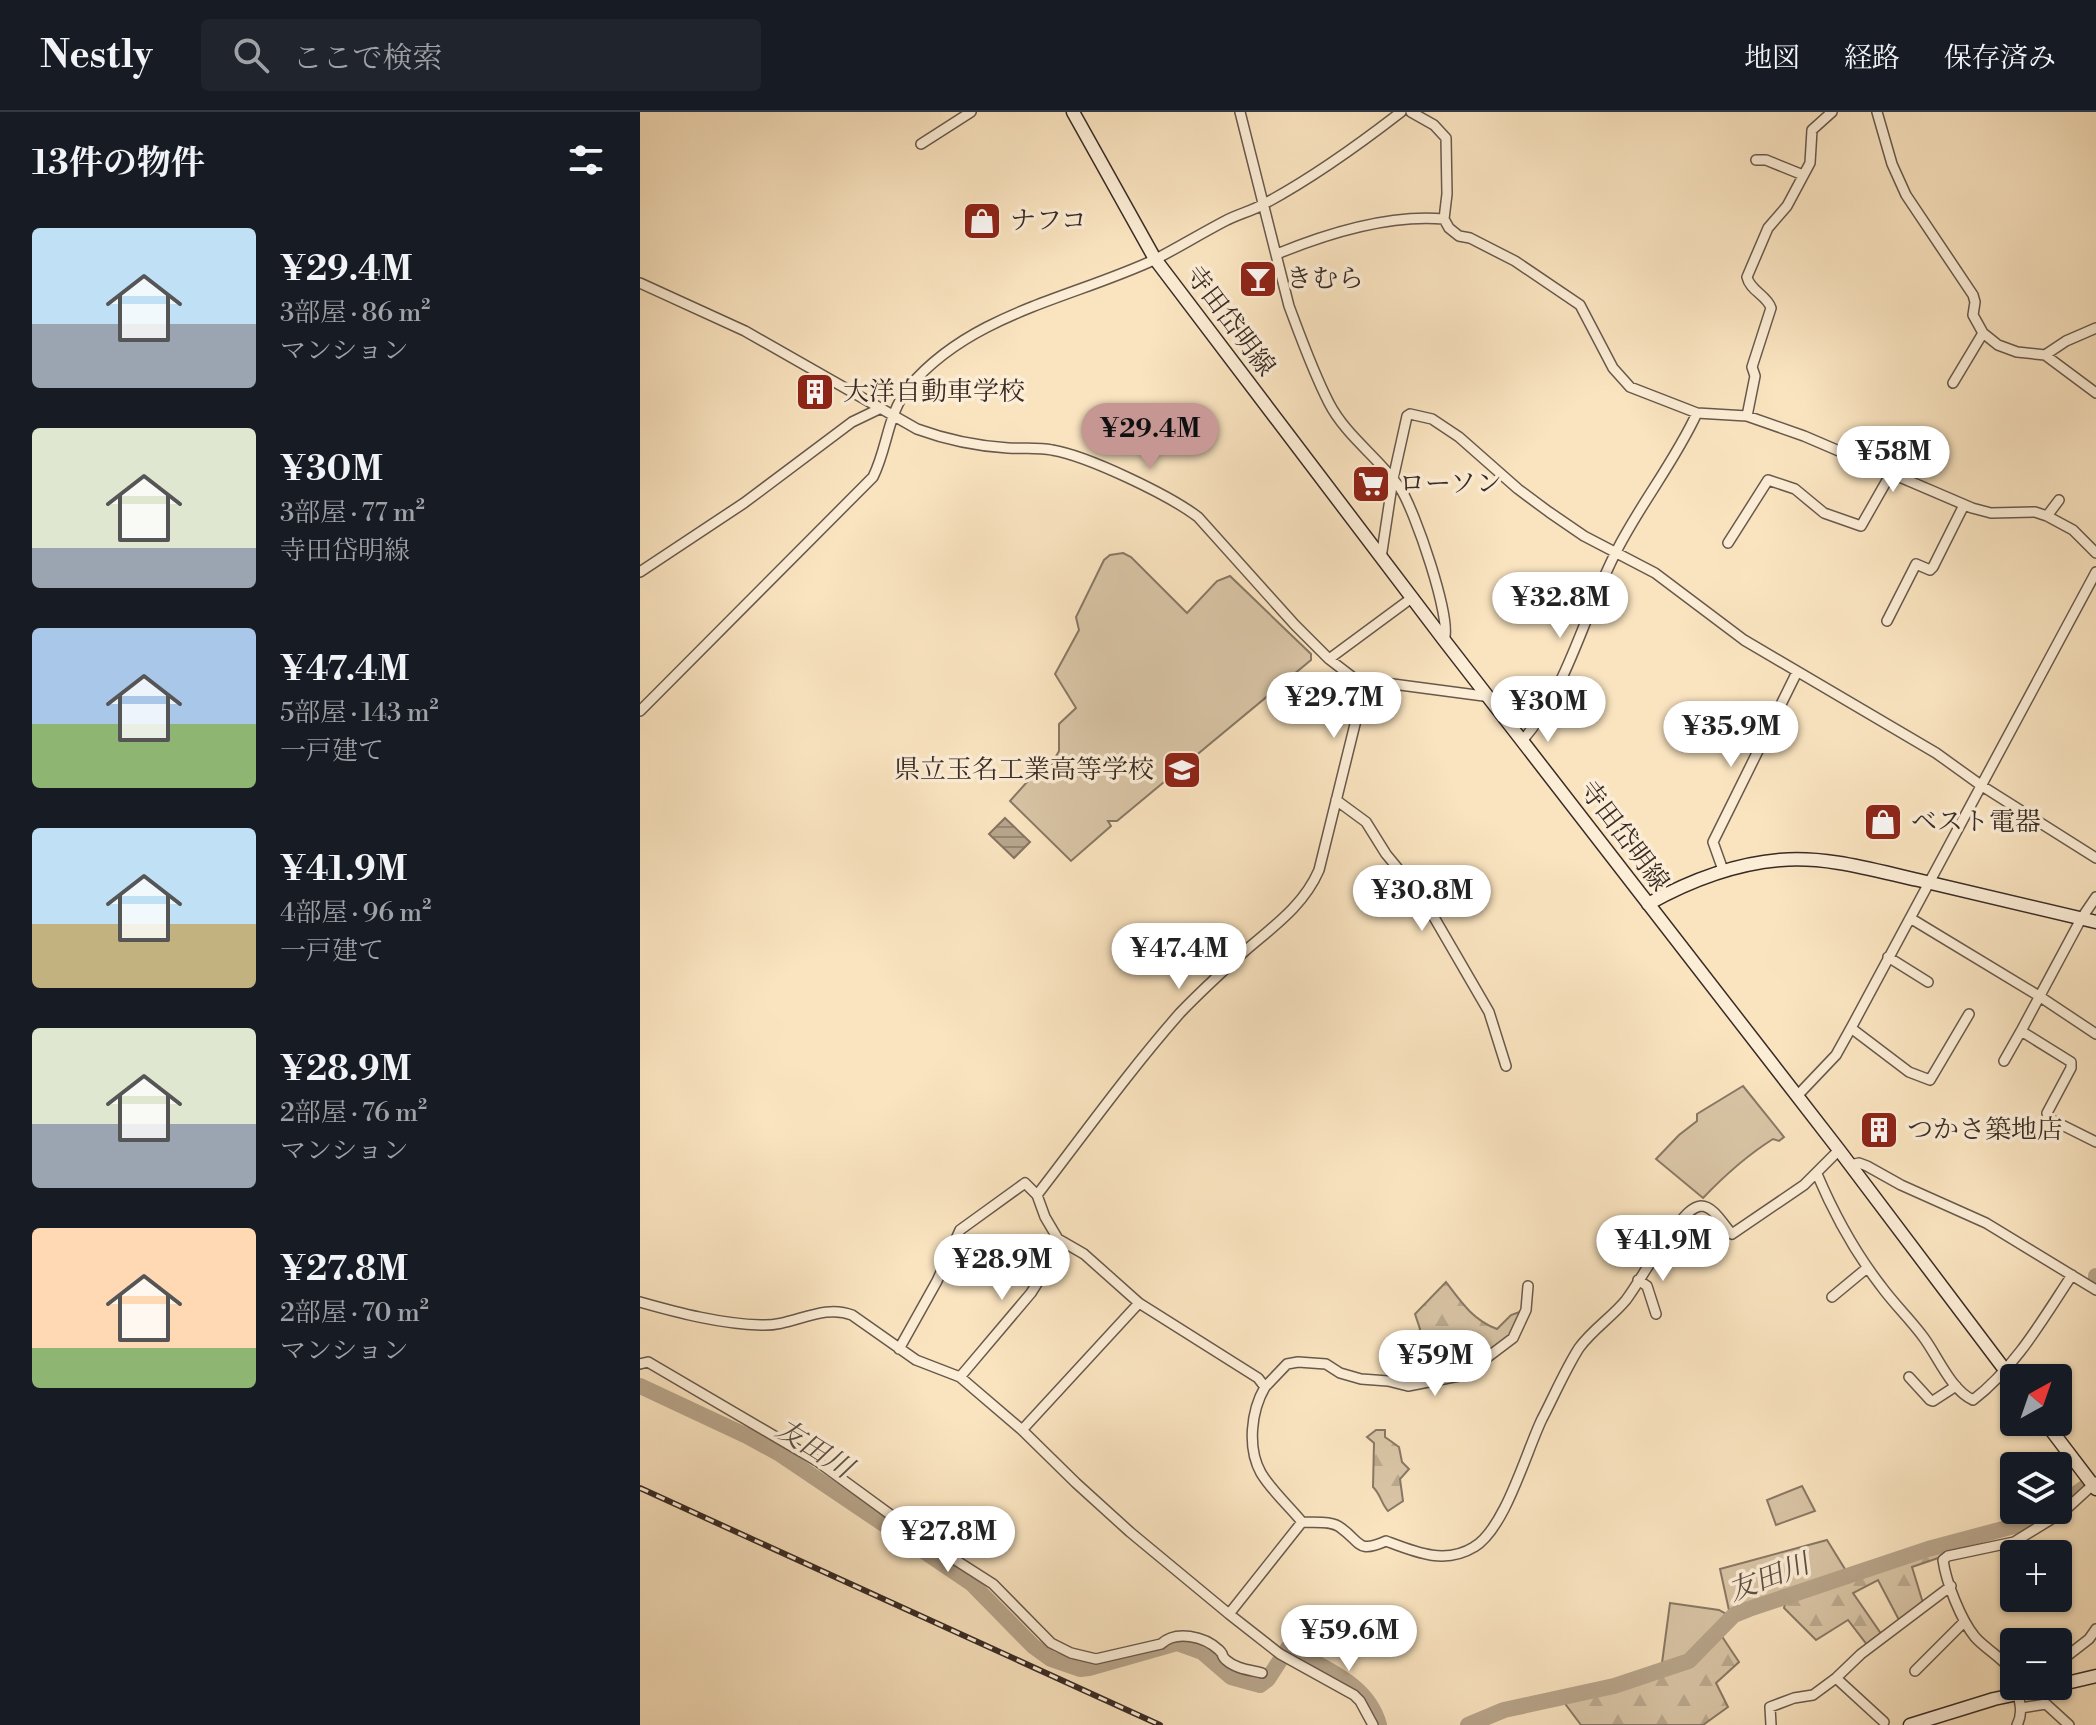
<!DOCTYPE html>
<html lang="ja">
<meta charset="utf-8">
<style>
:root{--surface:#171b24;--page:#20242c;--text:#f1f3f6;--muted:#9ea1a6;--line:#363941;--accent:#c59692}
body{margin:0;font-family:"Libre Bodoni","Noto Serif JP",serif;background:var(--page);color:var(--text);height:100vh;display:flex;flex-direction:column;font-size:30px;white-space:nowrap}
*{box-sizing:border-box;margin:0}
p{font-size:26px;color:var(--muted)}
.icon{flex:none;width:44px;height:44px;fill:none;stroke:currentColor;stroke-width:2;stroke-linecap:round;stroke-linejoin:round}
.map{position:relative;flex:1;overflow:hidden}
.side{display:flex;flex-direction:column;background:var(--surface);width:640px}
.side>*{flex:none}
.needle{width:52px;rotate:40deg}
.tools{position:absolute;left:1360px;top:1252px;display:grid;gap:16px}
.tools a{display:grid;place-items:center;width:72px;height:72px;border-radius:8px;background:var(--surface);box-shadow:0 2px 6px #0004;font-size:40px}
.price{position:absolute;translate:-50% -68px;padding:0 18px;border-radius:28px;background:#fff;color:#222;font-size:26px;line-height:52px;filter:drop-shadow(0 2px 4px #0008)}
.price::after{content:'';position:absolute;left:50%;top:48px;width:24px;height:18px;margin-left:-12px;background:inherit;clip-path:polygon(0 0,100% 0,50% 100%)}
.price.on{background:var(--accent);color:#111}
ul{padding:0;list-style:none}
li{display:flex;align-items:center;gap:24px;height:200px;padding:0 32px}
li span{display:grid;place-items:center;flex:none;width:224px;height:160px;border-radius:8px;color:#555}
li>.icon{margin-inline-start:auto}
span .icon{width:96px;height:96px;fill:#fffc;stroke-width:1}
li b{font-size:34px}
h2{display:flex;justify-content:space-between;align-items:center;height:96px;padding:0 32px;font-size:34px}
header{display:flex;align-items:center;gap:48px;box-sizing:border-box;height:112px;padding:0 40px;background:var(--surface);border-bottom:2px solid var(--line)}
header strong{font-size:38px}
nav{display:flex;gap:44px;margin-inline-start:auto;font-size:28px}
.search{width:560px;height:72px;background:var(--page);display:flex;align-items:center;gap:20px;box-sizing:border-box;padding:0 28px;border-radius:8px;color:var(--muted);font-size:30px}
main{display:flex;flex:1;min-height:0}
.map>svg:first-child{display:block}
.grass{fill:#d9c5a6;stroke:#887866;stroke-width:2}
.forest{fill:url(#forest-firs);stroke:#887866;stroke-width:2}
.water{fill:url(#water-rules);stroke:#857462;stroke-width:2}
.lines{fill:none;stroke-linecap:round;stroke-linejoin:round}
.river{stroke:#b8a58b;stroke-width:16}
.street-casing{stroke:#68594c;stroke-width:12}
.secondary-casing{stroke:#382b25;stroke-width:15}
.street{stroke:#fcedd6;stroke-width:9}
.secondary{stroke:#fcedd6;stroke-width:12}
.rail-casing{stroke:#382b25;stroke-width:6}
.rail{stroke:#fcedd6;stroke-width:3;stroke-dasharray:9;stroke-linecap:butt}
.labels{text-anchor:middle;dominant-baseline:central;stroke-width:7;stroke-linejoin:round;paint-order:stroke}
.poi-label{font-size:26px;fill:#382b25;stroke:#fcedd6;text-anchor:start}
.street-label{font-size:26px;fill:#382b25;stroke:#fcedd6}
.water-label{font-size:28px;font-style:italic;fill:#5e5044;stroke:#fcedd6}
</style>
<header>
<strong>Nestly</strong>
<div class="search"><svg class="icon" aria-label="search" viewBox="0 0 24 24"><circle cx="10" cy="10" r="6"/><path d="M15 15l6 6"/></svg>ここで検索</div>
<nav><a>地図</a><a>経路</a><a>保存済み</a></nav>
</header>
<main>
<section class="side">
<h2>13件の物件<svg class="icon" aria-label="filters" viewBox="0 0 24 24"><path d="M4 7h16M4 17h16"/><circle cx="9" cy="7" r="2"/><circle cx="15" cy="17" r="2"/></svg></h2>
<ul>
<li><span style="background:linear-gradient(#bfe0f5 60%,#9aa5b1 0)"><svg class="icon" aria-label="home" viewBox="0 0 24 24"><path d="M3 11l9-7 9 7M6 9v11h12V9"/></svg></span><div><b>¥29.4M</b><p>3部屋 · 86 m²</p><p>マンション</p></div></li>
<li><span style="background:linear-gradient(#dfe7d0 75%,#9aa5b1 0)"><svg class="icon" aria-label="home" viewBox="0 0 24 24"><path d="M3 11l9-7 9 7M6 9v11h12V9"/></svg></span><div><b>¥30M</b><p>3部屋 · 77 m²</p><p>寺田岱明線</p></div></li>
<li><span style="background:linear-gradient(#a9c7e8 60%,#8fb573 0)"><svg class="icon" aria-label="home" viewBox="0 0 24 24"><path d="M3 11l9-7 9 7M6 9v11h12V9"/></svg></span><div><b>¥47.4M</b><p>5部屋 · 143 m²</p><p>一戸建て</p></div></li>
<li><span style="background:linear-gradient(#bfe0f5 60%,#c2b280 0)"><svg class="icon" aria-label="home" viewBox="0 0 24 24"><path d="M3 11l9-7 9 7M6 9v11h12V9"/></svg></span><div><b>¥41.9M</b><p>4部屋 · 96 m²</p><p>一戸建て</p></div></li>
<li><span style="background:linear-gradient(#dfe7d0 60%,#9aa5b1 0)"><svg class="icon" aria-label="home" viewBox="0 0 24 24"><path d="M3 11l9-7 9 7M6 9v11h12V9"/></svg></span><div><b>¥28.9M</b><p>2部屋 · 76 m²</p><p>マンション</p></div></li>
<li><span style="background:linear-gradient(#ffd9b3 75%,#8fb573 0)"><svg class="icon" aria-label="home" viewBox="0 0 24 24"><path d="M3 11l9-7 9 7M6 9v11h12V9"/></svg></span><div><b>¥27.8M</b><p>2部屋 · 70 m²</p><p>マンション</p></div></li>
</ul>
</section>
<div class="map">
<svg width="1456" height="1613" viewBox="0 0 1456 1613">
<defs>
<pattern id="forest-firs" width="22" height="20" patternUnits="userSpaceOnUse" patternTransform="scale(2)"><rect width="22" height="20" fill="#d9c5a6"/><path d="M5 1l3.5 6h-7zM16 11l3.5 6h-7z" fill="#bba98f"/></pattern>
<pattern id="water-rules" width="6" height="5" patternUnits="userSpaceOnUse" patternTransform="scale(2)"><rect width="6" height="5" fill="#b8a58b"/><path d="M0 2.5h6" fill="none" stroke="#978771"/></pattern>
</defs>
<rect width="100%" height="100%" fill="#fae4c0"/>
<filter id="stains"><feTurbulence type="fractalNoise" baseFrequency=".0025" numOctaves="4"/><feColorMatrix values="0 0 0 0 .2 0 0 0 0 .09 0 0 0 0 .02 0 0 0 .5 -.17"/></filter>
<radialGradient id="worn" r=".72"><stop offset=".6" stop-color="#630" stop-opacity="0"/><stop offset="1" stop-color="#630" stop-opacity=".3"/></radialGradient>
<path class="grass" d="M 483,441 L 491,445 L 547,501 L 577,469 L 590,464 L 671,542 L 671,548 L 477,709 L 468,709 L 471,714 L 431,749 L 370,689 L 405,650 L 410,655 L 419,639 L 419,612 L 436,596 L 415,562 L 439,518 L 436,505 L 464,448 L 470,443 Z
M 1103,974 L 1144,1025 L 1139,1029 L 1133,1027 C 1106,1044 1085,1063 1063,1086 L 1016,1047 L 1039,1023 L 1057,1009 L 1057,1002 Z
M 1162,1374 L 1175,1399 L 1136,1413 L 1127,1388 Z
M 1187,1428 L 1208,1462 L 1090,1503 L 1080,1457 Z
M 1030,1491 L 1079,1498 L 1088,1503 L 1048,1546 L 1022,1551 Z"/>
<path class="forest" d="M 806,1170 C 821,1190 833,1208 857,1217 L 871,1203 L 885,1198 L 871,1225 L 822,1262 L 808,1262 L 808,1256 L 789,1230 L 777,1227 L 780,1217 L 775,1202 Z
M 736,1318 L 745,1318 L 745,1325 L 759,1335 L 762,1350 L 769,1357 L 760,1367 L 763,1389 L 748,1399 C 741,1391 741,1383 733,1375 L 734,1331 L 727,1325 Z
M 1313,1431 L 1310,1442 L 1272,1455 L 1283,1491 L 1259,1508 L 1238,1468 L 1213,1481 L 1242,1523 L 1228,1534 L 1208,1508 L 1176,1528 L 1144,1496 L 1146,1488 L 1161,1482 Z
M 1081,1523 L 1099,1550 L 1076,1571 L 1088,1595 L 1063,1613 L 941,1613 L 923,1589 L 962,1581 L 1052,1551 Z"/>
<path class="water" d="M 365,706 L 390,730 L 374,746 L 349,722 Z"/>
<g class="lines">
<path class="river" d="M 1456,1164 L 1456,1170
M 0,1274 L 107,1324 L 140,1342 L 331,1471 L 393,1534 L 411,1547 L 440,1557 L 449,1556 L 537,1531 L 562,1540 L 591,1565 L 620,1573 L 628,1567 L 648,1536 C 683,1556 728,1571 739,1613
M 1418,1395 L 1444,1376
M 828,1613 L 864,1598 L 974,1574 L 1049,1549 L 1094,1503 L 1109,1497 L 1288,1437 L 1404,1406 L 1414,1398"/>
<g class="street-casing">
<path id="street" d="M 600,0 L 649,194 C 661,226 673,260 689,291 C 706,324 739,346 760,376 C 774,396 813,509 804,528
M 771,0 L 794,13 L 806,26 L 807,82 L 804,107 L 809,116 L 819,124 L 830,126 L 875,149 L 940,193 L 973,256 L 990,275 L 1057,301 L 1107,304 L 1164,324 L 1332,396 L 1351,401 L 1395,400 L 1407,404 L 1433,418 L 1456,441
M 1237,0 L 1252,52 L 1266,83 L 1333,183 L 1335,190 L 1333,203 L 1343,221 L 1358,233 L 1377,240 L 1405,243 L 1456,281
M 281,32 L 331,0
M 1116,48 L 1126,48 L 1163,63
M 637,142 C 688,121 748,102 804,107
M 0,171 L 105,219 L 277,317 C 307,328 336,334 368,336 C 382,337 398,335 412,338 C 448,344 529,383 558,405 L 655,513 L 689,547 L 715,567 L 851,585
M 1405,243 L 1426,229 L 1456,216
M 1313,271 L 1343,221
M 1107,304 L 1115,264 L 1112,255 L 1131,196 C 1127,183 1110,179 1107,165 L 1128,116 L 1147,94 L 1170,51 L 1172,18 L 1192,0
M 1407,404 L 1419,388
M 1088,431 L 1128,368 L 1155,377 L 1184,401 L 1221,414 L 1250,363
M 741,446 L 753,367 L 767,304 L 770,302 L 792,307 L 819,325 L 878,377 L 909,400 L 944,424 L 1015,461 L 1104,528 L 1296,641 L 1342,674 L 1456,746
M 0,460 L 104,391 L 212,310 L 239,297
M 1247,509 L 1276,452 L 1290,458 L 1293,455 L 1324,393
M 689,547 L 773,485
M 0,599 L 233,365 C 248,335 247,302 269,275 C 331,201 433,186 516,147 C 539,135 562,121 585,109 C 598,102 612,99 624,92 C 669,68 721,31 761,0
M 882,629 C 929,575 944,501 977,438 C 1001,391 1035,349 1057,301
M 696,688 L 726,710 L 746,742 L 784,788 L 849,900 L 866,954
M 1083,758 L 1073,730 L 1157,560
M 1456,785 L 1441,807 L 1381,919 L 1431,950 L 1431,956 L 1407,1001 L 1408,1006 L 1456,1030
M 1270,806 L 1399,884 L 1456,922
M 1248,845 L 1288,870
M 1211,916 L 1269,960 L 1290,968 L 1329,902
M 1364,949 L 1381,919
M 1157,984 L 1196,943 L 1211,916 L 1456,460
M 1210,1053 L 1219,1051 L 1227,1054 L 1261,1073 L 1346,1111 L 1456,1178
M 1177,1062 C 1194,1102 1214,1139 1241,1174 C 1254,1192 1271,1208 1284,1226 C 1298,1245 1311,1278 1333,1288 C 1375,1256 1403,1207 1432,1163
M 397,1083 C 444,1022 489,959 540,901 C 561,879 584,858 606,838 C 634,814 664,793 679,758 L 718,600 L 719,585 L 715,567
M 998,1168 L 1007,1174 L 1016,1202
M 1192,1185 L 1227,1156
M 0,1190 C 39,1201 81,1212 121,1213 C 152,1215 182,1191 212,1203 L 276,1248 L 320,1265 L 382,1318 L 436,1371 L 490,1420 L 589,1502 L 640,1542 L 714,1583 L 720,1589 L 733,1613
M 259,1237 L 297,1169 L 320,1118 L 385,1071 L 397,1083 L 405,1105 L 418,1127 L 444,1142 L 499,1191 L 618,1266 L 625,1275 C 611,1299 607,1336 621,1361 C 631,1378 649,1394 662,1410 C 673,1411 692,1408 701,1416 C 721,1430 717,1442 746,1429 C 775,1440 805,1453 834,1435 C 865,1417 886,1340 902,1307 C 914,1284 925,1258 939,1236 C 952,1218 972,1205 986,1188 C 1003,1165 1015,1139 1034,1117 C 1041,1109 1050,1095 1061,1094 C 1074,1094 1084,1114 1092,1122 L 1164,1073 L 1199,1038
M 0,1252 L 8,1250 L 177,1349 L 292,1433 L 353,1472 L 411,1531 L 431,1541 L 456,1547 L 521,1532 C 536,1518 564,1524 579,1538 C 586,1545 579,1541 586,1548 C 596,1557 610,1558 622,1561
M 320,1265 L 391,1181 L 423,1130
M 1269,1265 L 1290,1288 L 1293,1289 L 1316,1274
M 625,1275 L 647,1252 L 658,1250 L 686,1252 L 700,1261 L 721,1267 L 748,1269 L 768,1274 L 824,1263 L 873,1226 L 886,1198 L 888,1174
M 382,1318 L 499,1191
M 589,1502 L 662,1410
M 1418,1551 L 1449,1527 L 1456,1517
M 1275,1559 L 1324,1510
M 1196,1566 L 1244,1610
M 1374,1567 C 1370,1549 1347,1539 1335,1525 C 1321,1508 1306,1470 1303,1448 L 1308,1444 L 1374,1430 L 1423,1400 L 1456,1370
M 1376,1574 C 1379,1588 1384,1600 1377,1613
M 1381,1596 L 1406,1592 L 1429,1613
M 1131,1613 L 1130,1595 L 1154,1586 L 1173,1583 L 1196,1566 L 1221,1542 L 1311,1474"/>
</g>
<g class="secondary-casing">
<path id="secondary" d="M 433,0 L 515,147 L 804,528 L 1199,1038 L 1374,1270
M 1008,792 C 1049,769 1093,752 1140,748 C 1187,744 1233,758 1278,768 C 1338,782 1397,796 1456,810
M 1405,1310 L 1456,1377
M 1418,1573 L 1456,1564
M 1270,1613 L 1354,1587 L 1414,1574"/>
</g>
<use href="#street" class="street"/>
<use href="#secondary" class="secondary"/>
<g class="rail-casing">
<path id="rail" d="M 0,1376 L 520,1613"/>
</g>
<use href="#rail" class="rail"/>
</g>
<defs>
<g id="shop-square" transform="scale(2)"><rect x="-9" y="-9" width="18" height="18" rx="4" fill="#8f2418" stroke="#fcedd6"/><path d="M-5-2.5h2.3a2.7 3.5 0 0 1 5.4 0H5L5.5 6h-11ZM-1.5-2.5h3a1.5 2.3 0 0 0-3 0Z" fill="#fff"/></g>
<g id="bar-square" transform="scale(2)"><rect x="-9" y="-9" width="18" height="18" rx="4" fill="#8f2418" stroke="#fcedd6"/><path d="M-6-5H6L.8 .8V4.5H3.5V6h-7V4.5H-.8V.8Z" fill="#fff"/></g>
<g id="building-square" transform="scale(2)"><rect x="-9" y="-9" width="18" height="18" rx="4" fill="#8f2418" stroke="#fcedd6"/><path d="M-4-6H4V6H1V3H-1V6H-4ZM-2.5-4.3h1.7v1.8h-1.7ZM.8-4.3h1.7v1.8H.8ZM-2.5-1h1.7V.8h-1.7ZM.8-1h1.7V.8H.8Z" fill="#fff"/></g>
<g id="supermarket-square" transform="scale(2)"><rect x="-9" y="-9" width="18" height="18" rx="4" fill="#8f2418" stroke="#fcedd6"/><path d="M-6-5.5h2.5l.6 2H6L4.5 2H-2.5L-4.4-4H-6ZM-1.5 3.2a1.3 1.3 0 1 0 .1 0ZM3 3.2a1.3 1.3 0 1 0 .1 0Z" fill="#fff"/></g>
<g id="school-square" transform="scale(2)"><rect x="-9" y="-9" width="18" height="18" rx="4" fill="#8f2418" stroke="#fcedd6"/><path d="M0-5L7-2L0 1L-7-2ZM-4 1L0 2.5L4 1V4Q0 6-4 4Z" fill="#fff"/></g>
</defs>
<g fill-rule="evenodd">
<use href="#shop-square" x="342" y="109"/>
<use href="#bar-square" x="618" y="167"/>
<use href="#building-square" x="175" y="280"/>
<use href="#supermarket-square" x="731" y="372"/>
<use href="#school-square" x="542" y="658"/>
<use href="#shop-square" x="1243" y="710"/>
<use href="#building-square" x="1239" y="1018"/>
</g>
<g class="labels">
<g class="poi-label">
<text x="370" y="109">ナフコ</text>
<text x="646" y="167">きむら</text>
<text x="203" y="280">大洋自動車学校</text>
<text x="759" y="372">ローソン</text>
<text x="514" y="658" text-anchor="end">県立玉名工業高等学校</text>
<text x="1271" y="710">ベスト電器</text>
<text x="1267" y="1018">つかさ築地店</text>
</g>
<g class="street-label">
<text transform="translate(590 209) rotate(53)">寺田岱明線</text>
<text transform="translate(984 724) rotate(53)">寺田岱明線</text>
</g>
<g class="water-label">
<text transform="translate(174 1337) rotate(32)">友田川</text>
<text transform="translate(1129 1466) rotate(-21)">友田川</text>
</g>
</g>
<rect width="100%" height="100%" filter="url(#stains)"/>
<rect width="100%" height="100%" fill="url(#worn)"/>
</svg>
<div class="tools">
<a><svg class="needle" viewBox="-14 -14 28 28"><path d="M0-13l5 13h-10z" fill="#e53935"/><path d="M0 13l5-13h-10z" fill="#9ea1a6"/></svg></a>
<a><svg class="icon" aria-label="layers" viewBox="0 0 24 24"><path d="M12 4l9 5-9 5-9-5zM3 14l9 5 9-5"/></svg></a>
<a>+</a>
<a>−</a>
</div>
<b class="price on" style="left:510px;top:359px">¥29.4M</b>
<b class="price" style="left:1253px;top:382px">¥58M</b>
<b class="price" style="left:920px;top:528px">¥32.8M</b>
<b class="price" style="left:694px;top:628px">¥29.7M</b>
<b class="price" style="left:908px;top:632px">¥30M</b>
<b class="price" style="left:1091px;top:657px">¥35.9M</b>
<b class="price" style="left:782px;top:821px">¥30.8M</b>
<b class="price" style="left:539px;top:879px">¥47.4M</b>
<b class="price" style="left:1023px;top:1171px">¥41.9M</b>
<b class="price" style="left:362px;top:1190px">¥28.9M</b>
<b class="price" style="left:795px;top:1286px">¥59M</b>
<b class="price" style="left:308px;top:1462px">¥27.8M</b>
<b class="price" style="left:709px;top:1561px">¥59.6M</b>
</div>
</main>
